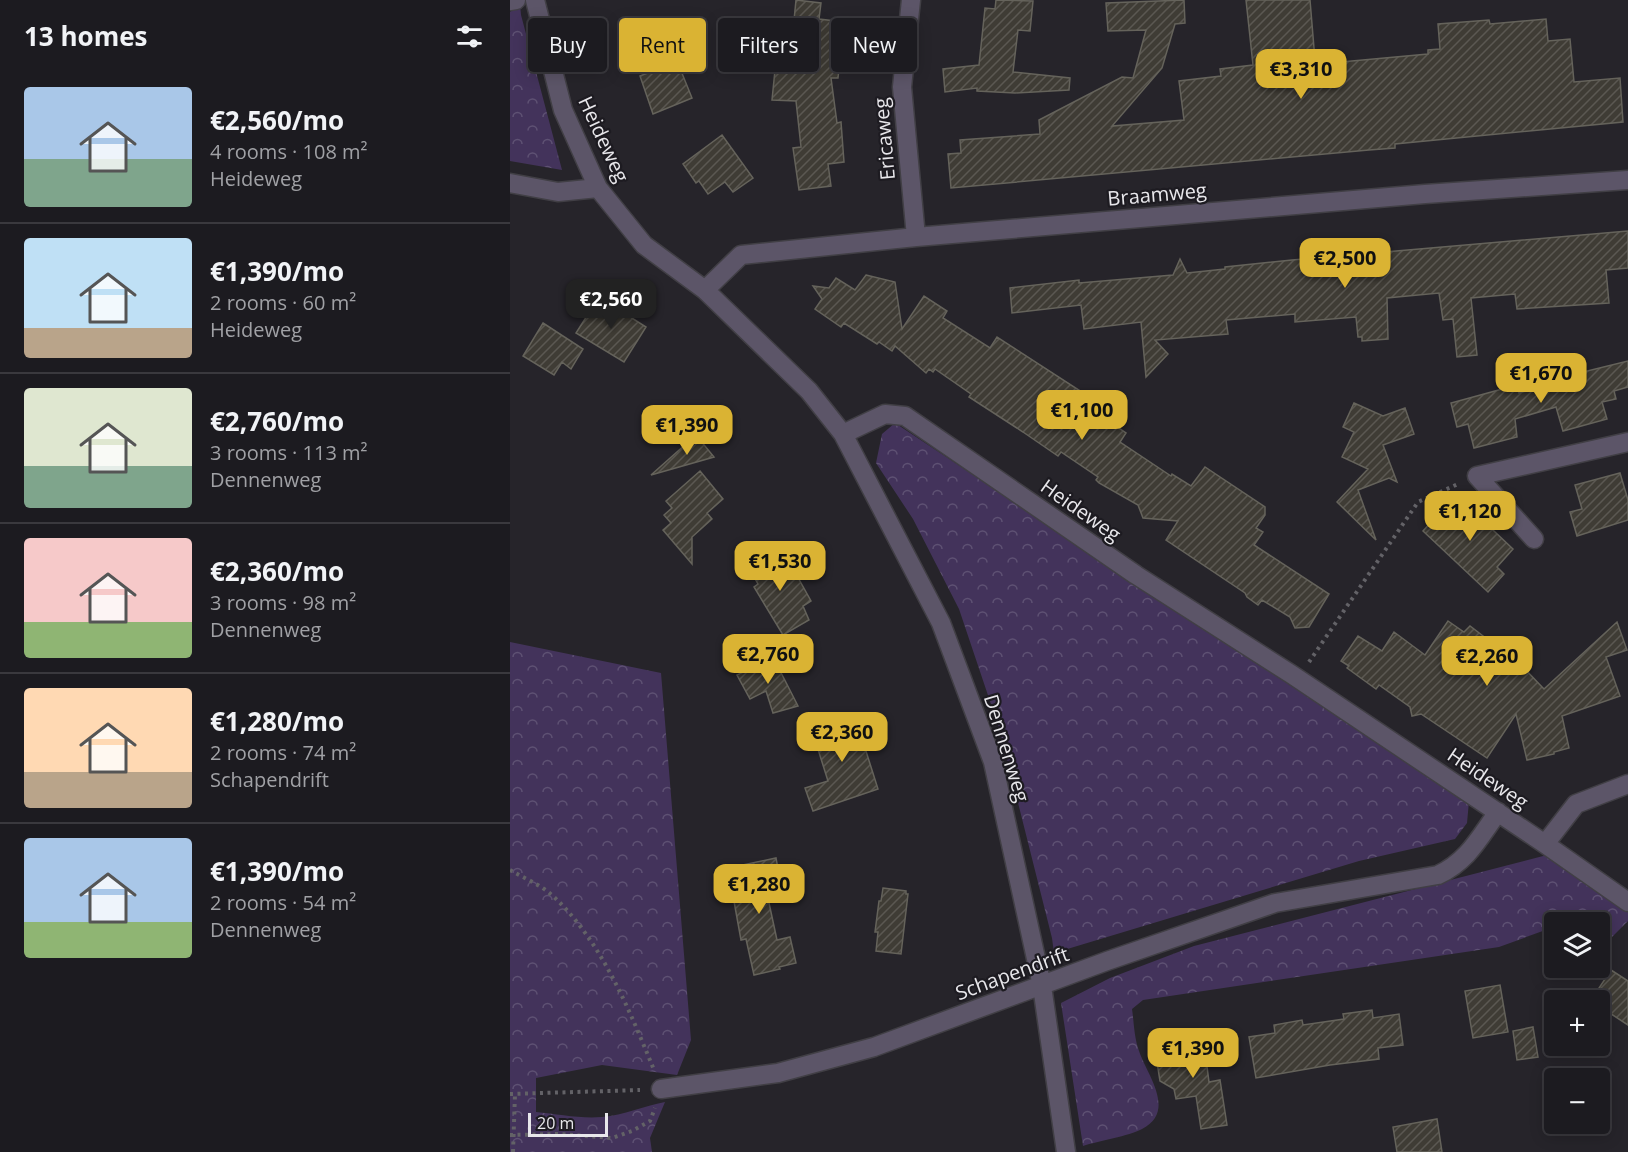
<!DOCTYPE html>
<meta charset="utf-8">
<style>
:root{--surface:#1c1b20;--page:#29282d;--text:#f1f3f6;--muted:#a0a1a5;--line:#3a393e;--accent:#dab333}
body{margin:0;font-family:"Open Sans",sans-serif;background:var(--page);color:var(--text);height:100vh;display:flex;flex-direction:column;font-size:22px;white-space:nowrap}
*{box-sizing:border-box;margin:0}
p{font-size:20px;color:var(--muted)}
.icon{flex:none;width:33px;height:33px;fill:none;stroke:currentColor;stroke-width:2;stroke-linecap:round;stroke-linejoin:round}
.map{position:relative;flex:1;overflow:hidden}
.drawer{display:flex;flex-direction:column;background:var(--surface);width:510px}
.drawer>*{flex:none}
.guide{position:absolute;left:18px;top:18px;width:570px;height:54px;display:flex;gap:12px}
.controls{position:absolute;left:1034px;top:912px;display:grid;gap:12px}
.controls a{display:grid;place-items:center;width:66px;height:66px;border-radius:6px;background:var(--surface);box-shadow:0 3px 15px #0003,0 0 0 2px var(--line);font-size:30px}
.scale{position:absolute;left:18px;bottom:15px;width:80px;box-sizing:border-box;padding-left:6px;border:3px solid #e8e7eb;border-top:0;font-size:16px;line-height:21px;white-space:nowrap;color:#e8e7eb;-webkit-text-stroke:4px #1d1b21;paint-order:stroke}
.price{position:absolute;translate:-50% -51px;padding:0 14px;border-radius:12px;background:var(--accent);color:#111;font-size:20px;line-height:39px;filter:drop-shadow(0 2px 3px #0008)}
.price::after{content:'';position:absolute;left:50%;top:36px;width:18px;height:14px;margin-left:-9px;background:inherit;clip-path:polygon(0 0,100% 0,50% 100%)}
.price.selected{background:#222;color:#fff}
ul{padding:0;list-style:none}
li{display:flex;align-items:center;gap:18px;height:150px;padding:0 24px}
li+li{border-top:2px solid var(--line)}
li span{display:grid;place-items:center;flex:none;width:168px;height:120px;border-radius:6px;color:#555}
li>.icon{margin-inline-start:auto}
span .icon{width:72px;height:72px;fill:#fffc;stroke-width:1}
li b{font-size:26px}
h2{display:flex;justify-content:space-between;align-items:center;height:72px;padding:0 24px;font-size:26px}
.tag{padding:0 21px;border-radius:6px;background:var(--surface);box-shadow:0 3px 15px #0003,0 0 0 2px var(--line);font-size:21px;line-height:54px}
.tag.selected{background:var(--accent);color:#111}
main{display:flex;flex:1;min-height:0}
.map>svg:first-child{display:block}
.forest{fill:url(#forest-crowns)}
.building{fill:url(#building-hatch);stroke:#65635b;stroke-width:1.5}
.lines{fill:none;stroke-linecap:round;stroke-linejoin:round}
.street-casing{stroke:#413f45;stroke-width:21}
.path{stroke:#636267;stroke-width:4;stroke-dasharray:3 4.5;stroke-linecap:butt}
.street{stroke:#5c5568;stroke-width:18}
.labels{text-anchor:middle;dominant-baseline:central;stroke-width:4.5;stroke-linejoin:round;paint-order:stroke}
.street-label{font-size:20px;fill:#e8e7eb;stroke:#1d1b21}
</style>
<main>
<section class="drawer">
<h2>13 homes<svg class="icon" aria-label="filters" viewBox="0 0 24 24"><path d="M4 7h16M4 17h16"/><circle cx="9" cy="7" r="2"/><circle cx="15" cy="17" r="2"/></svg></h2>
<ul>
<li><span style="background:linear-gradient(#a9c7e8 60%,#7fa58c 0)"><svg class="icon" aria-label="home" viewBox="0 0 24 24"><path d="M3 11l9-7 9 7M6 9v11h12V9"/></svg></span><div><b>€2,560/mo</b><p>4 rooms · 108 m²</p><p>Heideweg</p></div></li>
<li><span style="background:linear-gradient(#bfe0f5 75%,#b9a48a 0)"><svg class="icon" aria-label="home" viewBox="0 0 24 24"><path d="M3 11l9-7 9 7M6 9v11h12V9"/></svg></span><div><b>€1,390/mo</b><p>2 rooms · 60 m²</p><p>Heideweg</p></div></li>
<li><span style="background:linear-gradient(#dfe7d0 65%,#7fa58c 0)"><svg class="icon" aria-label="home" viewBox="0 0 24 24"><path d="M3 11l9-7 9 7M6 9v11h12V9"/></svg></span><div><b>€2,760/mo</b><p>3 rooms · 113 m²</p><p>Dennenweg</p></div></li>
<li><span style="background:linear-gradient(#f6c9c9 70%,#8fb573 0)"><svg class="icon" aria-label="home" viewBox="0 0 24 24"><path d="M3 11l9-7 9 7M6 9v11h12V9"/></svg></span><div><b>€2,360/mo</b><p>3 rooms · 98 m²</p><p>Dennenweg</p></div></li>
<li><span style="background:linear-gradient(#ffd9b3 70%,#b9a48a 0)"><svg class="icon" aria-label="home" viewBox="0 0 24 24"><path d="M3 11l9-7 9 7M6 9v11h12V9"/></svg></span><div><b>€1,280/mo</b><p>2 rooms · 74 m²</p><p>Schapendrift</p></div></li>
<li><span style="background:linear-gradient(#a9c7e8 70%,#8fb573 0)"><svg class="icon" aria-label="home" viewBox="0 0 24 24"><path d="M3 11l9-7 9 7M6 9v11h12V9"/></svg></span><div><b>€1,390/mo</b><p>2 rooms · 54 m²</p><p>Dennenweg</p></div></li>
</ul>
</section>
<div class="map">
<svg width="1118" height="1152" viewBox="0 0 1118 1152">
<defs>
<pattern id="forest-crowns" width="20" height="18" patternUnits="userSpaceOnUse" patternTransform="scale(1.5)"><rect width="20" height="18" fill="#43335b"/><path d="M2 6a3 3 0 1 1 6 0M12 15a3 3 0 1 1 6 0" fill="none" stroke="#5e5173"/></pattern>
<pattern id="building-hatch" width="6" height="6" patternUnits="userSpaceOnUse" patternTransform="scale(1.5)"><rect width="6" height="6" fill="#3f3c35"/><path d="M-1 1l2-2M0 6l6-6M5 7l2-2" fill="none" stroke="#5b5852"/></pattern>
</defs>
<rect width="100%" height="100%" fill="#26242a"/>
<path class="forest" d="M 10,5 L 11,15 L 52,170 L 0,161 L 0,12 Z
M 385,423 L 921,778 L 959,801 L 957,823 L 945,839 L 849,861 L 544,953 L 542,938 L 490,731 L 449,609 L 403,519 L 366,463 L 372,434 Z
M 0,642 L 151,673 L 181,1040 L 167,1075 L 92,1065 L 26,1078 L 26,1112 C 47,1114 71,1119 92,1117 C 114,1115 134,1106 155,1102 L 140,1138 L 142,1152 L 0,1152 Z
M 1037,855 L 1118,909 L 1118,921 L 1089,950 L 1089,922 L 1044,922 L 1044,930 L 1041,928 L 989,947 L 633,1000 L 622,1009 C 624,1023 624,1037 629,1051 C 637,1075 667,1111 632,1129 C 619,1136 588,1141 573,1146 L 551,1003 L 600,978 L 684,946 Z"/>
<path class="building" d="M 286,0 L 311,3 L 309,19 L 334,22 L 328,78 L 321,78 L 327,123 L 331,122 L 334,162 L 318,164 L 321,186 L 289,190 L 283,148 L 291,147 L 286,101 L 262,100 L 265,70 L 279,71 Z
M 486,0 L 523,1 L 520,31 L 508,30 L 503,72 L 560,78 L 559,90 L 505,93 L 467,91 L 467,88 L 435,92 L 433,69 L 469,65 L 475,8 L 485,9 Z
M 674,0 L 675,23 L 665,24 L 652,68 L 602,126 L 674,120 L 669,81 L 711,76 L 710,69 L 743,65 L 736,0 L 800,0 L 805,60 L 820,58 L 820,63 L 918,54 L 918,50 L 930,49 L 928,24 L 979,20 L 980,24 L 1036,19 L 1038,41 L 1060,39 L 1064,82 L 1110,78 L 1113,122 L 885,144 L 885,148 L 859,150 L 441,188 L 438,154 L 451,153 L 450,140 L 530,134 L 529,120 L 612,77 L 623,78 L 636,30 L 598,31 L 596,3 Z
M 161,46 L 182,98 L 143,114 L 130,76 L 148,69 L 141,54 Z
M 212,135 L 243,178 L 223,192 L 215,182 L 198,194 L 189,181 L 186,183 L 173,164 Z
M 1118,231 L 1118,268 L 1096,270 L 1099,303 L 1007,309 L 1005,294 L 961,298 L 967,355 L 947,357 L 943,319 L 933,320 L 929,293 L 877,298 L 878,339 L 852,341 L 852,337 L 848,337 L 846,317 L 785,322 L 785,314 L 716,320 L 718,334 L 645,340 L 658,354 L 636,377 L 631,322 L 574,329 L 571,305 L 502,313 L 500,288 L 569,280 L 569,283 L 663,275 L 670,259 L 677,273 L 715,269 L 715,267 L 782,260 Z
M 356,275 L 385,282 L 392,329 L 414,296 L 437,311 L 433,318 L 480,348 L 487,337 L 595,407 L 590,415 L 616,433 L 610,442 L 661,476 L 662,474 L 681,486 L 695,467 L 755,507 L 755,515 L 746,528 L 753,532 L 744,545 L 819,594 L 799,627 L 785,628 L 780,617 L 752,600 L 748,605 L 737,597 L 735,593 L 656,540 L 668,521 L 633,518 L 628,505 L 589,483 L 586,480 L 588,477 L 551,452 L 548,456 L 513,432 L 459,397 L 461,394 L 425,369 L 423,372 L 419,369 L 416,373 L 385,346 L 382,351 L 369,342 L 367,344 L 334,323 L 331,327 L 305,309 L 312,299 L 303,286 L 319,288 L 326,278 L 345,290 Z
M 89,297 L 136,327 L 114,362 L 66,333 Z
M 33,323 L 73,349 L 61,369 L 52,362 L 44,375 L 13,356 Z
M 1118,361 L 1118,387 L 1104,391 L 1106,399 L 1092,402 L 1097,419 L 1053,431 L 1046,407 L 1005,419 L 1007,437 L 964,448 L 958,424 L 947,427 L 941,403 L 1007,385 L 1009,393 L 1074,375 L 1073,372 Z
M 844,403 L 873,416 L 895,408 L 904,434 L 873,445 L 887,482 L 879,478 L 848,490 L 866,540 L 827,502 L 858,469 L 832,457 L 844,432 L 833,427 Z
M 186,435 L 204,457 L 141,475 Z
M 190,471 L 213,499 L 197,513 L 202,519 L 182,537 L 182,564 L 153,530 L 161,523 L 154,515 L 162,508 L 156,501 Z
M 1110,473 L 1118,500 L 1118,520 L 1067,536 L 1060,512 L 1072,509 L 1065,485 Z
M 946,495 L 1003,549 L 987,567 L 994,574 L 978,592 L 913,531 Z
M 258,550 L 270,572 L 281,565 L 301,601 L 293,606 L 299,620 L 273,635 L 244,587 L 248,584 L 236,563 Z
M 938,621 L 954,632 L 960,626 L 1011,665 L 1034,689 L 1107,622 L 1117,650 L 1096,657 L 1110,696 L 1052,716 L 1059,748 L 1044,752 L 1044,754 L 1017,760 L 1006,714 L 977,758 L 911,714 L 902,716 L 900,707 L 869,685 L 866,689 L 837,668 L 839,666 L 831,661 L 848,636 L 872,651 L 884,632 L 915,655 Z
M 263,657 L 288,706 L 263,713 L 256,691 L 240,699 L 227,675 Z
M 343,713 L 347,725 L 352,723 L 360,747 L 355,748 L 368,789 L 303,811 L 295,788 L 318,781 L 301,727 Z
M 266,858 L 271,885 L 256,889 L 267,940 L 280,937 L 286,963 L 269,967 L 270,969 L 244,975 L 236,939 L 231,940 L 218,868 Z
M 373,888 L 396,891 L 396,894 L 398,894 L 391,954 L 366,951 L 368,932 L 365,932 L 369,901 L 371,901 Z
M 1101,970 L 1118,981 L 1118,1025 L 1089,1006 L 1089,1000 L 1081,1000 Z
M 990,985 L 998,1032 L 963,1038 L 955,991 Z
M 862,1010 L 863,1018 L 889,1014 L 893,1045 L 868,1048 L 869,1059 L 820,1065 L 746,1078 L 739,1037 L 765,1033 L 764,1025 L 792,1020 L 793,1025 L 834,1019 L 833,1014 Z
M 1023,1027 L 1028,1057 L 1007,1060 L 1003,1031 Z
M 693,1035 L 699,1082 L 710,1080 L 717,1125 L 691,1129 L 686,1096 L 666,1099 L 664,1089 L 650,1081 L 647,1062 L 659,1051 L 657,1040 Z
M 927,1119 L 932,1152 L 887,1152 L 883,1127 Z"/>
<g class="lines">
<g class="street-casing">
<path id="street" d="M 25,0 L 53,110 L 88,188 L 134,245 L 195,290 L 299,391 L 333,434 L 431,623 L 483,762 L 532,986 L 556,1152
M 401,0 L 392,87 L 406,237
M 0,1 L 6,0
M 0,183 L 48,192 L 88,188
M 195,290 L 231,255 L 406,237 L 915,194 L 1118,180
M 333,434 L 375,414 L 395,416 L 626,575 L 781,674 L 1035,844 L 1118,902
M 1024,539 L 967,476 L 1118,442
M 1035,844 L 1066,804 L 1118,784
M 151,1089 L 268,1073 L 364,1047 L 597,961 L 765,903 L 928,875 C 958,861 969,838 988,812"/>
</g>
<path class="path" d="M 799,662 L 908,502 L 948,484
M 0,870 C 14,878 31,885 43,896 C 92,942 119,1009 144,1070
M 0,1094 L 130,1090
M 0,1135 L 50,1134 L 102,1138 L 122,1131 L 140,1121 L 145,1108
M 3,1152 L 5,1094"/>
<use href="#street" class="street"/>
</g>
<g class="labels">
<g class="street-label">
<text transform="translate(94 139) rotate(65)">Heideweg</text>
<text transform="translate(374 139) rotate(-95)">Ericaweg</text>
<text transform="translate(647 194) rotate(-5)">Braamweg</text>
<text transform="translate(571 510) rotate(35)">Heideweg</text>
<text transform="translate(497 748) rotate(73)">Dennenweg</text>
<text transform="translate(978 778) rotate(34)">Heideweg</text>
<text transform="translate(502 973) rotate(-20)">Schapendrift</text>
</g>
</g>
</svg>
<div class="controls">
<a><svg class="icon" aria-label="layers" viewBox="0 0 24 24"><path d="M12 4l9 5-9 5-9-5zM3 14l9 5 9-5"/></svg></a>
<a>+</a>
<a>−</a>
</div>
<div class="scale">20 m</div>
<b class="price" style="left:791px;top:100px">€3,310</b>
<b class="price" style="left:835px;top:289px">€2,500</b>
<b class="price selected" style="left:101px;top:330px">€2,560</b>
<b class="price" style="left:1031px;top:404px">€1,670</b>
<b class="price" style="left:572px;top:441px">€1,100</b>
<b class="price" style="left:177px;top:456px">€1,390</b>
<b class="price" style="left:960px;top:542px">€1,120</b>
<b class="price" style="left:270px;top:592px">€1,530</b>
<b class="price" style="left:258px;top:685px">€2,760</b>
<b class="price" style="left:977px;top:687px">€2,260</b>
<b class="price" style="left:332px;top:763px">€2,360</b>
<b class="price" style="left:249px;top:915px">€1,280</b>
<b class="price" style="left:683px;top:1079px">€1,390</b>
<div class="guide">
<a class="tag">Buy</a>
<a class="tag selected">Rent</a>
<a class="tag">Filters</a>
<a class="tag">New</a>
</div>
</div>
</main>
